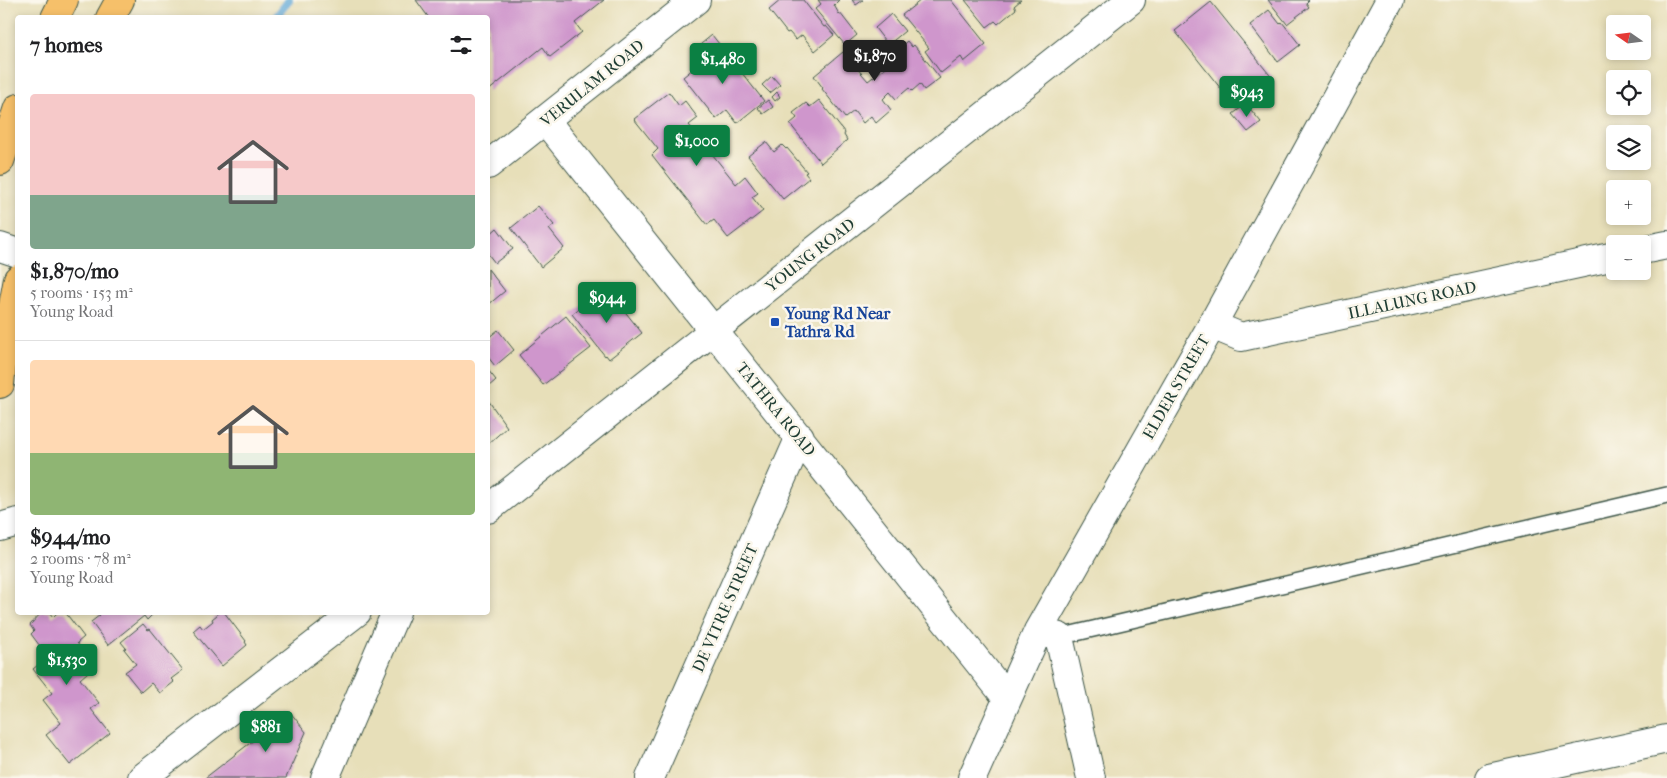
<!DOCTYPE html>
<meta charset="utf-8">
<style>
:root{--surface:#fff;--page:#f6f6f6;--text:#202124;--muted:#757577;--line:#e0e0e0;--accent:#0b8043}
body{margin:0;font-family:"IM FELL French Canon",serif;background:var(--page);color:var(--text);height:100vh;display:flex;flex-direction:column;font-size:19px;white-space:nowrap}
*{box-sizing:border-box;margin:0}
p{font-size:16px;color:var(--muted)}
.icon{flex:none;width:28px;height:28px;fill:none;stroke:currentColor;stroke-width:2;stroke-linecap:round;stroke-linejoin:round}
.map{position:relative;flex:1;overflow:hidden}
.details{position:absolute;left:15px;top:15px;width:475px;height:600px;display:flex;flex-direction:column;background:var(--surface);border-radius:5px;box-shadow:0 2px 8px #0003}
.details>*{flex:none}
.needle{width:32px;rotate:284deg}
.controls{position:absolute;left:1606px;top:15px;display:grid;gap:10px}
.controls a{display:grid;place-items:center;width:45px;height:45px;border-radius:5px;background:var(--surface);box-shadow:0 2px 8px #0003;font-size:25px}
.price{position:absolute;translate:-50% -42px;padding:0 11px;border-radius:5px;background:var(--accent);color:#fff;font-size:16px;line-height:32px;filter:drop-shadow(0 1px 2px #0008)}
.price::after{content:'';position:absolute;left:50%;top:30px;width:15px;height:11px;margin-left:-8px;background:inherit;clip-path:polygon(0 0,100% 0,50% 100%)}
.price.active{background:#222;color:#fff}
ul{padding:0;list-style:none}
li{display:grid;align-content:center;gap:10px;height:265px;padding:0 15px}
li+li{border-top:1px solid var(--line)}
li span{display:grid;place-items:center;height:155px;border-radius:5px;color:#555}
li>.icon{margin-inline-start:auto}
span .icon{width:90px;height:90px;fill:#fffc;stroke-width:1}
li b{font-size:21px}
h2{display:flex;justify-content:space-between;align-items:center;height:60px;padding:0 15px;font-size:21px}
.map>svg:first-child{display:block}
.lines{fill:none;stroke-linecap:round;stroke-linejoin:round}
.stream{stroke:#60a9d8;stroke-width:8}
.building{fill:#cf96cc}
.service-casing{stroke:#3d5548;stroke-width:18}
.minor-casing{stroke:#3d5548;stroke-width:30}
.tertiary-casing{stroke:#3d5548;stroke-width:30}
.trunk-casing{stroke:#3d5548;stroke-width:30}
.service{stroke:#fff;stroke-width:15}
.minor{stroke:#fff;stroke-width:28}
.tertiary{stroke:#fff;stroke-width:28}
.trunk{stroke:#f6c06b;stroke-width:28}
.transit-dot{fill:#1a4fb4;stroke:#fbf7ec;stroke-width:2}
.labels{text-anchor:middle;dominant-baseline:central;stroke-width:5;stroke-linejoin:round;paint-order:stroke}
.street-label{font-size:16px;fill:#1f3d34;stroke:#fbf7ec}
.transit-label{font-size:16px;font-weight:bold;fill:#164399;stroke:#fbf7ec;text-anchor:start}
</style>
<div class="map">
<svg width="1667" height="778" viewBox="0 0 1667 778">
<rect width="100%" height="100%" fill="#fbf7ec"/>
<filter id="ink" filterUnits="userSpaceOnUse"><feTurbulence type="fractalNoise" baseFrequency=".02" numOctaves="2"/><feDisplacementMap in="SourceGraphic" scale="10" xChannelSelector="R" yChannelSelector="G"/><feConvolveMatrix kernelMatrix="1 2 1 2 8 2 1 2 1" color-interpolation-filters="sRGB"/></filter>
<filter id="wash" filterUnits="userSpaceOnUse"><feTurbulence type="fractalNoise" baseFrequency=".0096" numOctaves="4" result="noise"/><feDisplacementMap in="SourceGraphic" scale="20" xChannelSelector="R" yChannelSelector="G"/><feGaussianBlur stdDeviation="1.12" result="paint"/><feColorMatrix in="noise" values="0 0 0 0 0 0 0 0 0 0 0 0 0 0 0 0 0 1.4 0 .05"/><feComposite in="paint" operator="in"/></filter>
<g filter="url(#wash)">
<rect width="100%" height="100%" fill="#e7dfb9"/>
<g class="lines">
<path class="stream" d="M 275,18 L 289,0"/>
</g>
<g id="blocks">
<path class="building" d="M 416,0 L 604,0 L 575,23 L 582,32 L 550,57 L 543,47 L 488,91 L 488,18 L 429,18 Z
M 781,0 L 803,0 L 824,27 L 826,26 L 834,35 L 815,51 L 802,35 L 796,40 L 789,32 L 787,33 L 769,10 Z
M 818,0 L 839,0 L 834,5 L 839,14 L 840,13 L 857,35 L 845,45 L 815,9 L 821,4 Z
M 852,0 L 863,0 L 856,5 Z
M 921,0 L 951,0 L 986,44 L 964,62 L 961,57 L 941,73 L 925,51 L 929,48 L 902,15 Z
M 965,0 L 1021,0 L 1014,6 L 1016,9 L 998,24 L 995,21 L 987,27 Z
M 1268,0 L 1309,0 L 1306,3 L 1309,7 L 1287,24 Z
M 1211,2 L 1273,79 L 1237,109 L 1175,31 Z
M 1269,10 L 1280,24 L 1282,22 L 1300,45 L 1278,62 L 1250,25 Z
M 891,14 L 905,31 L 888,45 L 875,28 Z
M 712,35 L 764,101 L 737,123 L 727,110 L 716,119 L 683,77 L 698,65 L 701,68 L 712,59 L 701,44 Z
M 907,41 L 912,47 L 914,45 L 940,78 L 924,90 L 920,84 L 912,91 L 909,88 L 896,99 L 890,92 L 883,99 L 891,110 L 876,123 L 871,116 L 863,123 L 854,111 L 845,118 L 822,89 L 823,88 L 814,76 L 843,52 L 868,81 L 890,64 L 882,54 L 896,43 L 899,48 Z
M 772,76 L 780,85 L 770,93 L 762,85 Z
M 669,92 L 679,106 L 685,101 L 698,118 L 689,125 L 736,184 L 745,176 L 758,193 L 752,197 L 763,211 L 728,238 L 714,220 L 707,225 L 652,155 L 658,149 L 634,119 Z
M 777,92 L 780,97 L 775,101 L 772,97 Z
M 768,100 L 773,107 L 763,114 L 758,108 Z
M 819,100 L 845,133 L 844,135 L 847,140 L 821,163 L 790,124 L 797,118 L 793,113 L 806,103 L 810,107 Z
M 1246,104 L 1261,122 L 1248,132 L 1233,114 Z
M 766,142 L 774,152 L 782,145 L 786,149 L 787,148 L 807,172 L 805,173 L 809,178 L 783,199 L 748,156 Z
M 538,206 L 554,225 L 549,229 L 564,248 L 541,267 L 511,228 Z
M 497,228 L 513,249 L 495,263 L 488,254 L 488,236 Z
M 488,269 L 505,291 L 488,305 Z
M 603,290 L 612,301 L 615,299 L 642,333 L 609,359 L 606,355 L 605,356 L 572,314 Z
M 566,316 L 591,348 L 543,385 L 519,355 Z
M 498,330 L 514,350 L 495,366 L 488,357 L 488,338 Z
M 488,370 L 496,380 L 488,387 Z
M 488,400 L 507,427 L 488,444 Z
M 42,612 L 49,612 L 53,617 L 58,612 L 65,612 L 84,637 L 77,643 L 95,666 L 80,679 L 99,703 L 91,709 L 110,733 L 70,765 L 46,735 L 61,723 L 43,700 L 52,693 L 33,669 L 48,657 L 31,634 L 34,631 L 30,625 Z
M 97,612 L 155,612 L 147,620 L 144,616 L 108,645 L 91,622 L 100,615 Z
M 218,612 L 224,612 L 246,641 L 245,642 L 247,645 L 222,666 L 193,631 L 200,625 L 203,629 L 213,621 L 212,619 L 217,615 Z
M 143,624 L 148,630 L 150,629 L 183,670 L 171,679 L 174,682 L 160,693 L 151,683 L 141,692 L 125,672 L 136,664 L 124,649 L 126,648 L 121,642 Z
M 290,712 L 306,732 L 286,778 L 205,778 Z"/>
</g>
</g>
<g filter="url(#ink)">
<use href="#blocks" fill-opacity="0" stroke="#3d5548" stroke-width="1"/>
<g class="lines">
<g class="service-casing">
<path id="service" d="M 1059,637 L 1667,495"/>
</g>
<g class="minor-casing">
<path id="minor" d="M 545,120 C 698,314 854,505 1007,698
M 488,165 L 696,0
M 1642,250 L 1667,245
M 1212,325 L 1241,337 L 1615,256
M 0,527 L 18,522
M 1038,631 L 1059,637 L 1091,778
M 325,778 L 396,612
M 650,778 L 800,437
M 972,778 L 1038,631 L 1212,325 L 1390,0
M 1489,778 L 1667,739"/>
</g>
<g class="tertiary-casing">
<path id="tertiary" d="M 0,247 L 18,253
M 488,509 L 1131,0
M 142,778 L 357,612"/>
</g>
<g class="trunk-casing">
<path id="trunk" d="M 55,18 L 64,0
M 110,18 L 120,0
M 0,161 L 18,108
M 0,384 L 2,364 L 18,279"/>
</g>
<use href="#service" class="service"/>
<use href="#minor" class="minor"/>
<use href="#tertiary" class="tertiary"/>
<use href="#trunk" class="trunk"/>
</g>
</g>
<rect class="transit-dot" x="770" y="317" width="10" height="10" rx="2.5"/>
<g class="labels">
<g class="street-label">
<text transform="translate(592 83) rotate(-39)">VERULAM ROAD</text>
<text transform="translate(810 255) rotate(-38)">YOUNG ROAD</text>
<text transform="translate(1412 300) rotate(-12)">ILLALUNG ROAD</text>
<text transform="translate(1176 387) rotate(-60)">ELDER STREET</text>
<text transform="translate(776 409) rotate(51)">TATHRA ROAD</text>
<text transform="translate(725 608) rotate(-66)">DE VITRE STREET</text>
</g>
<g class="transit-label">
<text x="785" y="313">Young Rd Near<tspan x="785" dy="18">Tathra Rd</tspan></text>
</g>
</g>
</svg>
<div class="controls">
<a><svg class="needle" viewBox="-14 -14 28 28"><path d="M0-13l5 13h-10z" fill="#e53935"/><path d="M0 13l5-13h-10z" fill="#757577"/></svg></a>
<a><svg class="icon" aria-label="locate" viewBox="0 0 24 24"><circle cx="12" cy="12" r="6"/><path d="M12 2v4M12 18v4M2 12h4M18 12h4"/></svg></a>
<a><svg class="icon" aria-label="layers" viewBox="0 0 24 24"><path d="M12 4l9 5-9 5-9-5zM3 14l9 5 9-5"/></svg></a>
<a>+</a>
<a>−</a>
</div>
<b class="price active" style="left:875px;top:82px">$1,870</b>
<b class="price" style="left:723px;top:85px">$1,480</b>
<b class="price" style="left:1247px;top:118px">$943</b>
<b class="price" style="left:697px;top:167px">$1,000</b>
<b class="price" style="left:607px;top:324px">$944</b>
<b class="price" style="left:67px;top:686px">$1,530</b>
<b class="price" style="left:266px;top:753px">$881</b>
<section class="details">
<h2>7 homes<svg class="icon" aria-label="filters" viewBox="0 0 24 24"><path d="M4 7h16M4 17h16"/><circle cx="9" cy="7" r="2"/><circle cx="15" cy="17" r="2"/></svg></h2>
<ul>
<li><span style="background:linear-gradient(#f6c9c9 65%,#7fa58c 0)"><svg class="icon" aria-label="home" viewBox="0 0 24 24"><path d="M3 11l9-7 9 7M6 9v11h12V9"/></svg></span><div><b>$1,870/mo</b><p>5 rooms · 153 m²</p><p>Young Road</p></div></li>
<li><span style="background:linear-gradient(#ffd9b3 60%,#8fb573 0)"><svg class="icon" aria-label="home" viewBox="0 0 24 24"><path d="M3 11l9-7 9 7M6 9v11h12V9"/></svg></span><div><b>$944/mo</b><p>2 rooms · 78 m²</p><p>Young Road</p></div></li>
</ul>
</section>
</div>
